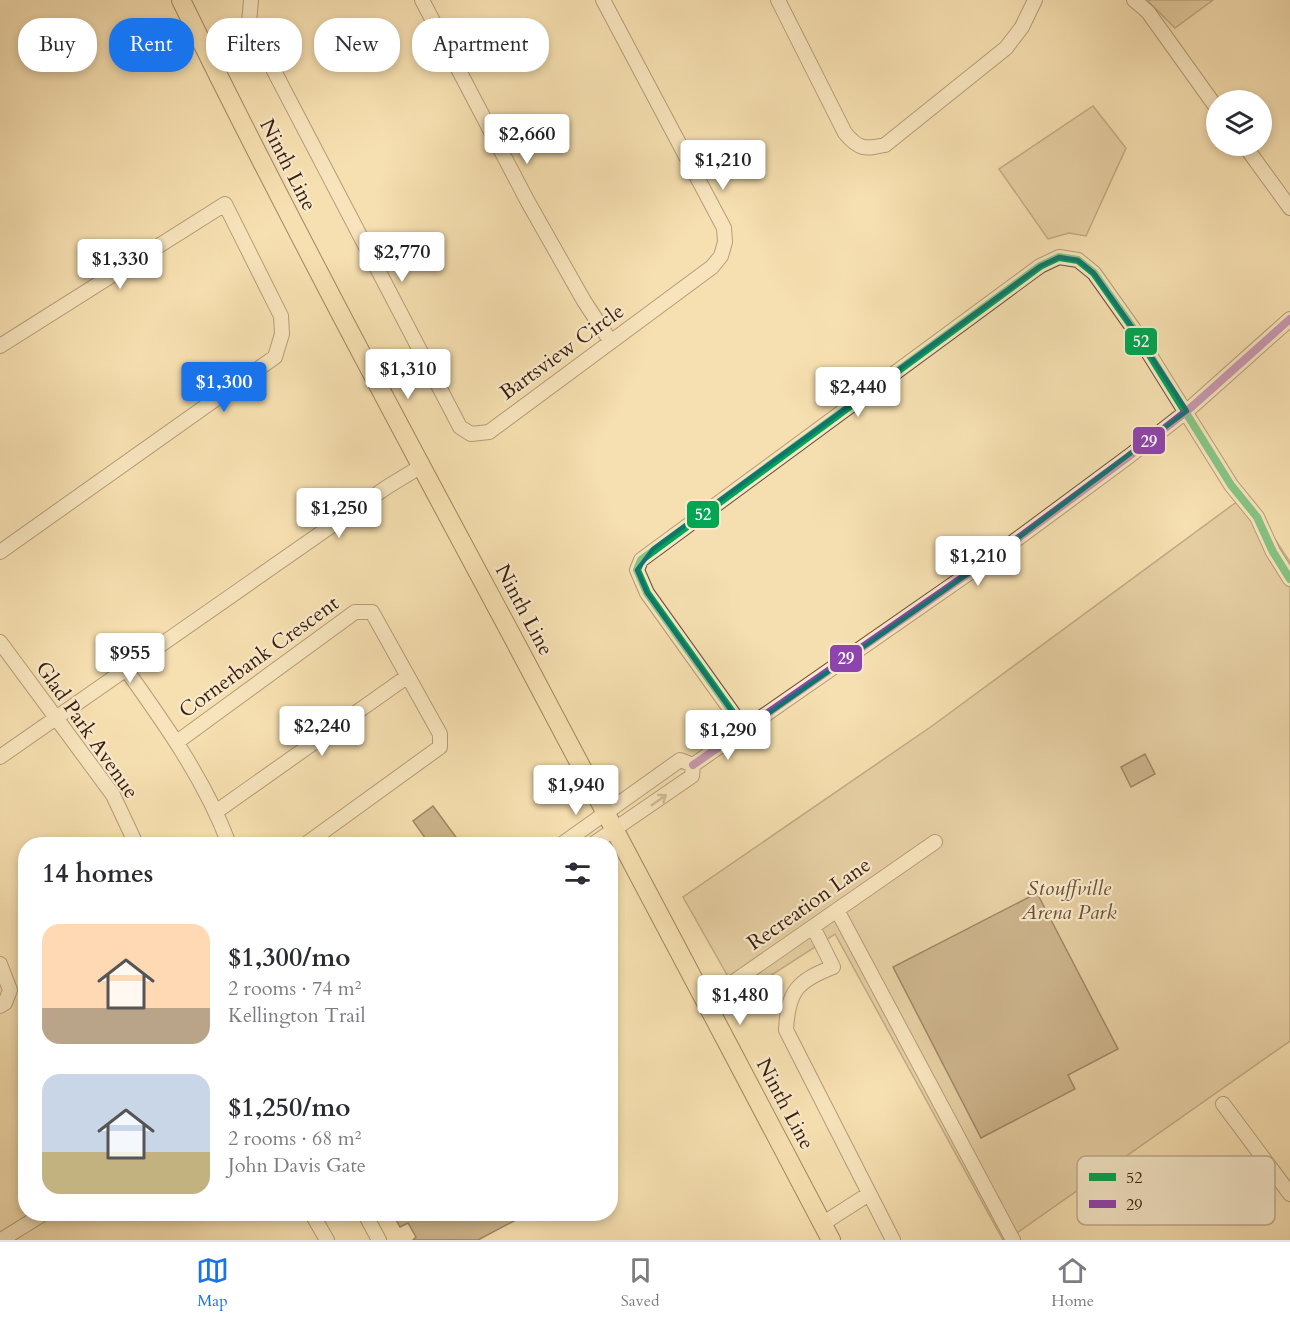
<!DOCTYPE html>
<meta charset="utf-8">
<style>
:root{--surface:#fff;--page:#f2f2f3;--text:#2b2b33;--muted:#7c7c81;--line:#e1e1e2;--accent:#1a73e8}
body{margin:0;font-family:Cardo,serif;background:var(--page);color:var(--text);height:100vh;display:flex;flex-direction:column;font-size:22px;white-space:nowrap}
*{box-sizing:border-box;margin:0}
p{font-size:20px;color:var(--muted)}
.icon{flex:none;width:33px;height:33px;fill:none;stroke:currentColor;stroke-width:2;stroke-linecap:round;stroke-linejoin:round}
.map{position:relative;flex:1;overflow:hidden}
.panel{position:absolute;left:18px;top:837px;width:600px;height:384px;display:flex;flex-direction:column;background:var(--surface);border-radius:24px;box-shadow:0 3px 9px #0003}
.panel>*{flex:none}
.banner{position:absolute;left:18px;top:18px;width:600px;height:54px;display:flex;gap:12px}
.buttons{position:absolute;left:1206px;top:90px;display:grid;gap:12px}
.buttons a{display:grid;place-items:center;width:66px;height:66px;border-radius:50%;background:var(--surface);box-shadow:0 3px 9px #0003;font-size:30px}
.price{position:absolute;translate:-50% -51px;padding:0 14px;border-radius:6px;background:#fff;color:#222;font-size:20px;line-height:39px;filter:drop-shadow(0 2px 3px #0008)}
.price::after{content:'';position:absolute;left:50%;top:36px;width:18px;height:14px;margin-left:-9px;background:inherit;clip-path:polygon(0 0,100% 0,50% 100%)}
.price.current{background:var(--accent);color:#fff}
ul{padding:0;list-style:none}
li{display:flex;align-items:center;gap:18px;height:150px;padding:0 24px}
li span{display:grid;place-items:center;flex:none;width:168px;height:120px;border-radius:18px;color:#555}
li>.icon{margin-inline-start:auto}
span .icon{width:72px;height:72px;fill:#fffc;stroke-width:1}
li b{font-size:26px}
h2{display:flex;justify-content:space-between;align-items:center;height:72px;padding:0 24px;font-size:26px}
.tag{padding:0 21px;border-radius:24px;background:var(--surface);box-shadow:0 3px 9px #0003;font-size:21px;line-height:54px}
.tag.current{background:var(--accent);color:#fff}
.dock{display:flex;justify-content:space-around;align-items:center;height:84px;border-top:2px solid var(--line);background:var(--surface);font-size:16px;color:var(--muted)}
.dock a{display:grid;justify-items:center;gap:3px}
.dock .current{color:var(--accent)}
.map>svg:first-child{display:block}
.green{fill:#d5be94;stroke:#886d50;stroke-width:1.5}
.building{fill:#9b8161;stroke:#3a1c0c;stroke-width:1.5}
.lines{fill:none;stroke-linecap:round;stroke-linejoin:round}
.minor-casing{stroke:#694d35;stroke-width:16}
.major-casing{stroke:#3a1c0c;stroke-width:20}
.minor{stroke:#f8eacc;stroke-width:14}
.major{stroke:#f5dfb0;stroke-width:18}
.bus-1-casing{stroke:#f8eacc;stroke-width:12}
.bus-2-casing{stroke:#f8eacc;stroke-width:12}
.bus-1{stroke:#00a651;stroke-width:8}
.bus-2{stroke:#8e44ad;stroke-width:8}
.oneway{stroke:#a28d76}
.marked{fill:none;stroke:#0f766e;stroke-width:4.5;stroke-linejoin:round}
.labels{text-anchor:middle;dominant-baseline:central;stroke-width:4.5;stroke-linejoin:round;paint-order:stroke}
.street-label{font-size:21px;fill:#3a1c0c;stroke:#f8eacc}
.park-label{font-size:21px;font-style:italic;fill:#684d35;stroke:#f8eacc}
.key{fill:#f8eacc;stroke:#bfac92;stroke-width:1.5}
.key-label{font-size:16px;fill:#3a1c0c}
.line-badge{stroke:#f8eacc;stroke-width:2}
.badge-label{font-size:16px;text-anchor:middle;font-weight:bold;fill:#fff}
</style>
<div class="map">
<svg width="1290" height="1240" viewBox="0 0 1290 1240">
<rect width="100%" height="100%" fill="#f5dfb0"/>
<filter id="stains"><feTurbulence type="fractalNoise" baseFrequency=".00333" numOctaves="4"/><feColorMatrix values="0 0 0 0 .2 0 0 0 0 .09 0 0 0 0 .02 0 0 0 .5 -.17"/></filter>
<radialGradient id="worn" r=".72"><stop offset=".6" stop-color="#630" stop-opacity="0"/><stop offset="1" stop-color="#630" stop-opacity=".3"/></radialGradient>
<path class="green" d="M 1147,0 L 1213,0 L 1175,28 Z
M 1093,106 L 1126,148 L 1086,236 L 1069,233 L 1048,239 L 999,169 Z
M 1246,495 L 1290,562 L 1290,1041 L 1007,1240 L 1003,1240 L 835,934 L 739,996 L 683,897 L 932,726 Z"/>
<path class="building" d="M 1145,754 L 1155,774 L 1131,787 L 1121,767 Z
M 433,806 L 461,844 L 460,844 L 421,843 L 426,839 L 413,821 Z
M 1037,893 L 1118,1049 L 1068,1075 L 1075,1089 L 981,1138 L 893,967 Z
M 393,1214 L 527,1214 L 478,1240 L 413,1240 L 416,1237 L 408,1223 L 400,1227 Z"/>
<g class="lines">
<g class="minor-casing">
<path id="minor" d="M 251,0 L 249,23 L 460,427 L 471,434 L 489,432 L 712,267 L 721,256 L 725,242 L 724,228 L 603,0
M 422,0 L 528,202 L 584,301 L 611,342
M 778,0 L 845,133 C 859,150 865,149 885,145 L 1006,48 L 1022,27 L 1035,0
M 1134,0 L 1148,12 L 1216,107
M 1245,146 L 1290,208
M 0,346 L 225,204 L 281,316 L 282,334 L 275,357 L 0,552
M 0,642 L 113,795 L 136,844
M 125,668 C 165,724 205,780 229,844
M 745,730 L 647,593 L 637,570 L 641,560 L 1040,266 L 1059,257 L 1078,260 L 1094,273 L 1133,328 L 1231,485 L 1257,517 L 1273,552 L 1290,579
M 177,742 L 355,612 L 372,612 L 440,734 L 440,747 L 306,844
M 0,757 L 387,487 L 420,467
M 693,765 L 1005,548 L 1128,457 L 1187,411 L 1290,319
M 217,811 L 408,676
M 562,844 L 680,760 L 693,765
M 593,844 L 692,776 L 693,765
M 837,910 L 1013,1240
M 813,927 L 833,967 C 797,981 788,991 786,1030 L 893,1240
M 0,964 L 10,990 L 5,1003 L 0,1006
M 706,1001 L 935,842
M 1223,1104 L 1290,1194
M 312,1214 L 327,1240
M 365,1214 L 379,1240
M 822,1224 L 869,1194
M 1,1240 L 43,1214"/>
</g>
<g class="major-casing">
<path id="major" d="M 181,0 C 288,219 404,434 519,649 C 624,845 727,1043 831,1240"/>
</g>
<use href="#minor" class="minor"/>
<use href="#major" class="major"/>
<g class="bus-1-casing">
<path id="bus-1" d="M 745,730 L 647,593 L 637,570 L 641,560 L 1040,266 L 1059,257 L 1078,260 L 1094,273 L 1133,328 L 1231,485 L 1257,517 L 1273,552 L 1290,579"/>
</g>
<g class="bus-2-casing">
<path id="bus-2" d="M 693,765 L 1005,548 L 1128,457 L 1187,411 L 1290,319"/>
</g>
<use href="#bus-1" class="bus-1"/>
<use href="#bus-2" class="bus-2"/>
</g>
<defs><path id="oneway-shaft" d="M-6 0H5M1.5-3L5.5 0L1.5 3" fill="none" stroke-width="1.6" stroke-linecap="round" stroke-linejoin="round" transform="scale(1.5)"/></defs>
<use class="oneway" href="#oneway-shaft" transform="translate(659 800) rotate(-35)"/>
<path d="M0 0H1290V1240H0ZM 1059,257 L 1078,260 L 1094,273 L 1133,328 L 1187,411 L 1005,548 L 745,730 L 647,593 L 637,570 L 653,549 L 1040,266 Z" fill="#f5dfb0" fill-opacity=".55" fill-rule="evenodd"/>
<path class="marked" d="M 1059,257 L 1078,260 L 1094,273 L 1133,328 L 1187,411 L 1005,548 L 745,730 L 647,593 L 637,570 L 653,549 L 1040,266 Z"/>
<g class="labels">
<g class="street-label">
<text transform="translate(288 165) rotate(63)">Ninth Line</text>
<text transform="translate(562 352) rotate(-36)">Bartsview Circle</text>
<text transform="translate(524 610) rotate(62)">Ninth Line</text>
<text transform="translate(259 657) rotate(-36)">Cornerbank Crescent</text>
<text transform="translate(87 730) rotate(55)">Glad Park Avenue</text>
<text transform="translate(809 904) rotate(-35)">Recreation Lane</text>
<text transform="translate(785 1104) rotate(62)">Ninth Line</text>
</g>
<g class="park-label">
<text x="1069" y="888">Stouffville<tspan x="1069" dy="24">Arena Park</tspan></text>
</g>
</g>
<rect x="1077" y="1156" width="198" height="69" rx="9" class="key"/>
<rect x="1089" y="1173" width="27" height="8" fill="#00a651"/>
<rect x="1089" y="1200" width="27" height="8" fill="#8e44ad"/>
<g class="key-label">
<text x="1126" y="1183">52</text>
<text x="1126" y="1210">29</text>
</g>
<g class="line-badge">
<rect x="1124" y="327" width="34" height="29" rx="6" fill="#00a651"/>
<rect x="1132" y="426" width="34" height="29" rx="6" fill="#8e44ad"/>
<rect x="686" y="500" width="34" height="29" rx="6" fill="#00a651"/>
<rect x="829" y="644" width="34" height="29" rx="6" fill="#8e44ad"/>
</g>
<g class="badge-label">
<text x="1141" y="347">52</text>
<text x="1149" y="447">29</text>
<text x="703" y="520">52</text>
<text x="846" y="664">29</text>
</g>
<rect width="100%" height="100%" filter="url(#stains)"/>
<rect width="100%" height="100%" fill="url(#worn)"/>
</svg>
<div class="buttons">
<a><svg class="icon" aria-label="layers" viewBox="0 0 24 24"><path d="M12 4l9 5-9 5-9-5zM3 14l9 5 9-5"/></svg></a>
</div>
<b class="price" style="left:527px;top:165px">$2,660</b>
<b class="price" style="left:723px;top:191px">$1,210</b>
<b class="price" style="left:402px;top:283px">$2,770</b>
<b class="price" style="left:120px;top:290px">$1,330</b>
<b class="price" style="left:408px;top:400px">$1,310</b>
<b class="price current" style="left:224px;top:413px">$1,300</b>
<b class="price" style="left:858px;top:418px">$2,440</b>
<b class="price" style="left:339px;top:539px">$1,250</b>
<b class="price" style="left:978px;top:587px">$1,210</b>
<b class="price" style="left:130px;top:684px">$955</b>
<b class="price" style="left:322px;top:757px">$2,240</b>
<b class="price" style="left:728px;top:761px">$1,290</b>
<b class="price" style="left:576px;top:816px">$1,940</b>
<b class="price" style="left:740px;top:1026px">$1,480</b>
<div class="banner">
<a class="tag">Buy</a>
<a class="tag current">Rent</a>
<a class="tag">Filters</a>
<a class="tag">New</a>
<a class="tag">Apartment</a>
</div>
<section class="panel">
<h2>14 homes<svg class="icon" aria-label="filters" viewBox="0 0 24 24"><path d="M4 7h16M4 17h16"/><circle cx="9" cy="7" r="2"/><circle cx="15" cy="17" r="2"/></svg></h2>
<ul>
<li><span style="background:linear-gradient(#ffd9b3 70%,#b9a48a 0)"><svg class="icon" aria-label="home" viewBox="0 0 24 24"><path d="M3 11l9-7 9 7M6 9v11h12V9"/></svg></span><div><b>$1,300/mo</b><p>2 rooms · 74 m²</p><p>Kellington Trail</p></div></li>
<li><span style="background:linear-gradient(#c9d6e8 65%,#c2b280 0)"><svg class="icon" aria-label="home" viewBox="0 0 24 24"><path d="M3 11l9-7 9 7M6 9v11h12V9"/></svg></span><div><b>$1,250/mo</b><p>2 rooms · 68 m²</p><p>John Davis Gate</p></div></li>
</ul>
</section>
</div>
<nav class="dock">
<a class="current"><svg class="icon" aria-label="map" viewBox="0 0 24 24"><path d="M3 6l6-2 6 2 6-2v14l-6 2-6-2-6 2zM9 4v14M15 6v14"/></svg>Map</a>
<a><svg class="icon" aria-label="saved" viewBox="0 0 24 24"><path d="M7 4h10v16l-5-4-5 4z"/></svg>Saved</a>
<a><svg class="icon" aria-label="home" viewBox="0 0 24 24"><path d="M3 11l9-7 9 7M6 9v11h12V9"/></svg>Home</a>
</nav>
